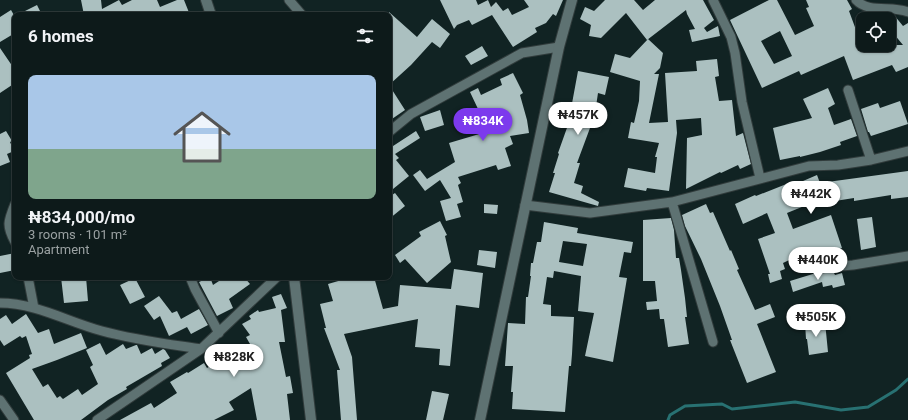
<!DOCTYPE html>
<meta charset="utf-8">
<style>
:root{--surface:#0d1a1a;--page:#1b2727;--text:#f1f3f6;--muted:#9aa1a2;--line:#2d3839;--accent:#7c3aed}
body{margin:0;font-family:Roboto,sans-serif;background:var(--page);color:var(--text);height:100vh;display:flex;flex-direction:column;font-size:15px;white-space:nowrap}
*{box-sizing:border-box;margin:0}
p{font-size:13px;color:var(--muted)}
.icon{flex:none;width:22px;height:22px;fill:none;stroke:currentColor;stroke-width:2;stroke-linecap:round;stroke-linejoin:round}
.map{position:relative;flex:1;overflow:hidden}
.drawer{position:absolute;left:12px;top:12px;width:380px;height:268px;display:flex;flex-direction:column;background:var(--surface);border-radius:8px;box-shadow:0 1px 3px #0004,0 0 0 1px var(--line)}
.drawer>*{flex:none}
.tools{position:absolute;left:856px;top:12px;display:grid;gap:8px}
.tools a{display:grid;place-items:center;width:40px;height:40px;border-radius:8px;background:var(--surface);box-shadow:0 1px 3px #0004,0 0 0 1px var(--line);font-size:20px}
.price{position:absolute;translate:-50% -34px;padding:0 9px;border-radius:14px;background:#fff;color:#222;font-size:13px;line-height:26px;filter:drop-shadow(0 1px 2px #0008)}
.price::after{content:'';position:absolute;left:50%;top:24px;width:12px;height:9px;margin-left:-6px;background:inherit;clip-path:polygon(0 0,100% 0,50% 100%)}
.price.current{background:var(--accent);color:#fff}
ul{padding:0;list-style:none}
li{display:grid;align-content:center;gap:8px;height:212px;padding:0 16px}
li span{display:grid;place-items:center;height:124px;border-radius:8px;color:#555}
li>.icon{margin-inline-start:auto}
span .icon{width:72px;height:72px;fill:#fffc;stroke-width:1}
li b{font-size:17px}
h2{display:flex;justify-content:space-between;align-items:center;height:48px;padding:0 16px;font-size:17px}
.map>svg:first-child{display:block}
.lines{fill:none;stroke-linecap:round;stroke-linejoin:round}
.stream{stroke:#287172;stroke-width:3}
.building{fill:#abc0c0;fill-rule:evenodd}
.minor-casing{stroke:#313c3c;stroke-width:11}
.secondary-casing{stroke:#313c3c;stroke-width:12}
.minor{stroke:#5e7272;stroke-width:9}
.secondary{stroke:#5e7272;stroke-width:10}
</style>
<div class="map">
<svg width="908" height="420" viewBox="0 0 908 420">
<rect width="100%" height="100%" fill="#112323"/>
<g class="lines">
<path class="stream" d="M 668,420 L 670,415 L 685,406 L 722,404 L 732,409 L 795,402 L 841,410 L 868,407 L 896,390 L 908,379"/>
</g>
<path class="building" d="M 81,0 L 101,0 L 102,9 L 119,0 L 122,5 L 132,0 L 157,0 L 160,7 L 177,0 L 184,0 L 190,15 L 84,15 Z
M 440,0 L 476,0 L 478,5 L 488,0 L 491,7 L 496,2 L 503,11 L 508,8 L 512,15 L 529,7 L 524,0 L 563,0 L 556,16 L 553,14 L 546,23 L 535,28 L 537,32 L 513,47 L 492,15 L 472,25 L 469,20 L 457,25 L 454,29 Z
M 605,0 L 634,0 L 643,10 L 655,0 L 703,0 L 714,20 L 704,28 L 707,32 L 718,26 L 720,36 L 692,42 L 689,30 L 695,29 L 687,14 L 686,10 L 647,40 L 626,13 L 601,38 L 589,36 L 591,25 L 580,19 L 585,7 L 594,11 Z
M 769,0 L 777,0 L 795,35 L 814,26 L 806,8 L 809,7 L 806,0 L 847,0 L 852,9 L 849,11 L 859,38 L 863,35 L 863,45 L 903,45 L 889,28 L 889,15 L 894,15 L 903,26 L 908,23 L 908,67 L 896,72 L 892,65 L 853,80 L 844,56 L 801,75 L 799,71 L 762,88 L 730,20 ZM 780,31 L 792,56 L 774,64 L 761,41 Z
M 37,5 L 42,15 L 17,15 Z
M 11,10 L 15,17 L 15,33 L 0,42 L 0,17 Z
M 389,12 L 417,37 L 432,19 L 450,34 L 440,48 L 432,42 L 411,65 L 389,85 Z
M 648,39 L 663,53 L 660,68 L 654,74 L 659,74 L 649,123 L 668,122 L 665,73 L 697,71 L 696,61 L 717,59 L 719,76 L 715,77 L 719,101 L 732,100 L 736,136 L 743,133 L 751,164 L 740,169 L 738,165 L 721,173 L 720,172 L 686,189 L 687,138 L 702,135 L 701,118 L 676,120 L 677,133 L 669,191 L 647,188 L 646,191 L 624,187 L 628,168 L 655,173 L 657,157 L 655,157 L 659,143 L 628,138 L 631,122 L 634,123 L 639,101 L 640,81 L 610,72 L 615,54 L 630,58 Z
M 482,46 L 488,56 L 471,65 L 465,56 Z
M 0,48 L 15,70 L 15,83 L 0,93 Z
M 578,71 L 609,77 L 605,95 L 598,93 L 594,120 L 592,128 L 590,128 L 577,163 L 580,163 L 574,183 L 583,186 L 581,193 L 599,202 L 598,206 L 549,192 L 555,173 L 553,173 L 559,154 L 558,153 L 568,125 Z
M 513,73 L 523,93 L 520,95 L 527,120 L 529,133 L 510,136 L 513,144 L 505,148 L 511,166 L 498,170 L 496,165 L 458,177 L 461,183 L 458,185 L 463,202 L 457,204 L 461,217 L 446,221 L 440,201 L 451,198 L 440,180 L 425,191 L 413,175 L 420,170 L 427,179 L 455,162 L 449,143 L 486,132 L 485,129 L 487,128 L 470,92 L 478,88 L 481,95 L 502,85 L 500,79 Z
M 389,85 L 405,110 L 389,121 Z
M 828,88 L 835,104 L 828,108 L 834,125 L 851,119 L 857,136 L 840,142 L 841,145 L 820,152 L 800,157 L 800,156 L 780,160 L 773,128 L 812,118 L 803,99 Z
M 900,101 L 908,124 L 871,136 L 869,132 L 868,132 L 861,109 L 878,103 L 880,108 Z
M 440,110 L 444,125 L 425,131 L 420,117 Z
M 6,131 L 12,141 L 10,142 L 14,151 L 7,154 L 10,162 L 0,166 L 0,134 Z
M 416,131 L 420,138 L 395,154 L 399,158 L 396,160 L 409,176 L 393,189 L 389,185 L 389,146 L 390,148 Z
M 908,171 L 908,197 L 891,199 L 891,195 L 854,201 L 854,198 L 835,201 L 834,194 L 787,213 L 793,229 L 831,215 L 842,248 L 826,254 L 825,251 L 806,259 L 804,253 L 783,263 L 785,269 L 780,271 L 782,279 L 770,283 L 768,274 L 770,274 L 758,239 L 775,233 L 767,213 L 743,224 L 735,204 L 755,195 L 756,196 L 794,181 L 796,184 L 817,175 L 820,183 Z
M 395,193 L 405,206 L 389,219 L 389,197 Z
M 484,204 L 498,205 L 497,214 L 484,213 Z
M 706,204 L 710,213 L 713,212 L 730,251 L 731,250 L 739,269 L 737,270 L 755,310 L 770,304 L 775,317 L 757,324 L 776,372 L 747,383 L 730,340 L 732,340 L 720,306 L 701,259 L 685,226 L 682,215 Z
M 872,217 L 876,247 L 861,250 L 857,219 Z
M 671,218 L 674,230 L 676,258 L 679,258 L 681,270 L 685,298 L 687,317 L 685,317 L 689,344 L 668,347 L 664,319 L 660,319 L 659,309 L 647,310 L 646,302 L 657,301 L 655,281 L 643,281 L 643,220 Z
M 440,221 L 447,235 L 445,236 L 451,262 L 427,283 L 405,259 L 400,263 L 395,255 L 421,236 L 419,232 Z
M 544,222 L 578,228 L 577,233 L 633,242 L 631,253 L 624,252 L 619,277 L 627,278 L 613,362 L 585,356 L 594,313 L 578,311 L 581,276 L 554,271 L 553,278 L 547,277 L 543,304 L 551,305 L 551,316 L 574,317 L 572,354 L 571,366 L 569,366 L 565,412 L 512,409 L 513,392 L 511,392 L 513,366 L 505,366 L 508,323 L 525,324 L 526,297 L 528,297 L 531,276 L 530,276 L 531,263 L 533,263 L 537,242 L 541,242 ZM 563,241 L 587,244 L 583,266 L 559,262 Z
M 479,250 L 497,252 L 495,268 L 477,265 Z
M 15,253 L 15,270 L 0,273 L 0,256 Z
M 454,269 L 483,273 L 479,308 L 456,305 L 450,366 L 439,365 L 440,349 L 415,347 L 418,319 L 344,334 L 352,357 L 357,420 L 341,420 L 337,370 L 340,370 L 324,328 L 326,328 L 320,304 L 333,301 L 328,284 L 352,277 L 374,277 L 383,309 L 398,306 L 400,285 L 451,289 Z
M 816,273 L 834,273 L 835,275 L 842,273 L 845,285 L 833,288 L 832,285 L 823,287 L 822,282 L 793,292 L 790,281 Z
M 61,277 L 86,277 L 88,301 L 64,303 Z
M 210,277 L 213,285 L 225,277 L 244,277 L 250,284 L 229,299 L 233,308 L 217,316 L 199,282 Z
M 135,278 L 145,297 L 130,304 L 120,285 Z
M 281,294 L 287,308 L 281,310 L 285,342 L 279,342 L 286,377 L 290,376 L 293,393 L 287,394 L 290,420 L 257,420 L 251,388 L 229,402 L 234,410 L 214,420 L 120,420 L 151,403 L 154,408 L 177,393 L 170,382 L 187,372 L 188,373 L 204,363 L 207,368 L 233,351 L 233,350 L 250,344 L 246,337 L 250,335 L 242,324 L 251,319 L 249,316 L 258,310 L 259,312 L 276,308 L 272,297 Z
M 159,296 L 172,313 L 177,311 L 181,319 L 199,309 L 208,325 L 191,334 L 187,327 L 169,336 L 160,316 L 154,320 L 144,306 Z
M 26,314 L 38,333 L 49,329 L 54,344 L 81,333 L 87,348 L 57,360 L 32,369 L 43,387 L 48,384 L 57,398 L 60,396 L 63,399 L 78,389 L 82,395 L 98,384 L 90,367 L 93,365 L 86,350 L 100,343 L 106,355 L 123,344 L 126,349 L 136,345 L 137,345 L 141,354 L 152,348 L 155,354 L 163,349 L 165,350 L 170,358 L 161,363 L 162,366 L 126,387 L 127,389 L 108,400 L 81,420 L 34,420 L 6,373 L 30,358 L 29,355 L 32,354 L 26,336 L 22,338 L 20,336 L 4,346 L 0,340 L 0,319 L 6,315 L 12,324 Z
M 825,322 L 828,352 L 809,355 L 807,339 L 806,339 L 805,323 Z
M 432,391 L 449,394 L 443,420 L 426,420 Z"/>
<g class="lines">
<g class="minor-casing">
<path id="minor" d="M 289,0 L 302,15
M 713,0 L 731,37 L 735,53 L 742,102 L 760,178
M 856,0 C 869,14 892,5 908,12
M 848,90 L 871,160
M 389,132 L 411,114 L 522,53 L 559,47
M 672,202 L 713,342
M 15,204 C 8,221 6,226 15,242
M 525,205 L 590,213 L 672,202 L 809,166 L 838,165 L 871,160 L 908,151
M 819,268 L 853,265 L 908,256
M 28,277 L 34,308
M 190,277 L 195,289 L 219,333
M 0,303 C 36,303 68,322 102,331 C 135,340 168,344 201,349
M 0,400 L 14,420
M 97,420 L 201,349 L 277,277"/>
</g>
<g class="secondary-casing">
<path id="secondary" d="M 206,0 L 211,15
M 294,277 L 311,420
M 480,420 L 559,47 L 572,0"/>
</g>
<use href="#minor" class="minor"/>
<use href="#secondary" class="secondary"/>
</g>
</svg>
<div class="tools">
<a><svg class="icon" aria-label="locate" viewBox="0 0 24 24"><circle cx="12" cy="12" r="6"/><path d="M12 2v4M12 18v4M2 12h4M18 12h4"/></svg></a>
</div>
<b class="price" style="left:578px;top:136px">₦457K</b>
<b class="price current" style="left:483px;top:142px">₦834K</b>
<b class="price" style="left:811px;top:215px">₦442K</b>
<b class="price" style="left:818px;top:281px">₦440K</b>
<b class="price" style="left:816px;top:338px">₦505K</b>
<b class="price" style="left:234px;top:378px">₦828K</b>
<section class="drawer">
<h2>6 homes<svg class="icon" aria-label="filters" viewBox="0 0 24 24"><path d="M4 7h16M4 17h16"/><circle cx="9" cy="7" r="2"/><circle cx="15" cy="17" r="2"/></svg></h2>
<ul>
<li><span style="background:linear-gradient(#a9c7e8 60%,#7fa58c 0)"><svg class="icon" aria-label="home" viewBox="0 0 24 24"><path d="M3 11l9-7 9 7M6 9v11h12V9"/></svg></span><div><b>₦834,000/mo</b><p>3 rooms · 101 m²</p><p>Apartment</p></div></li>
</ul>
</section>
</div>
